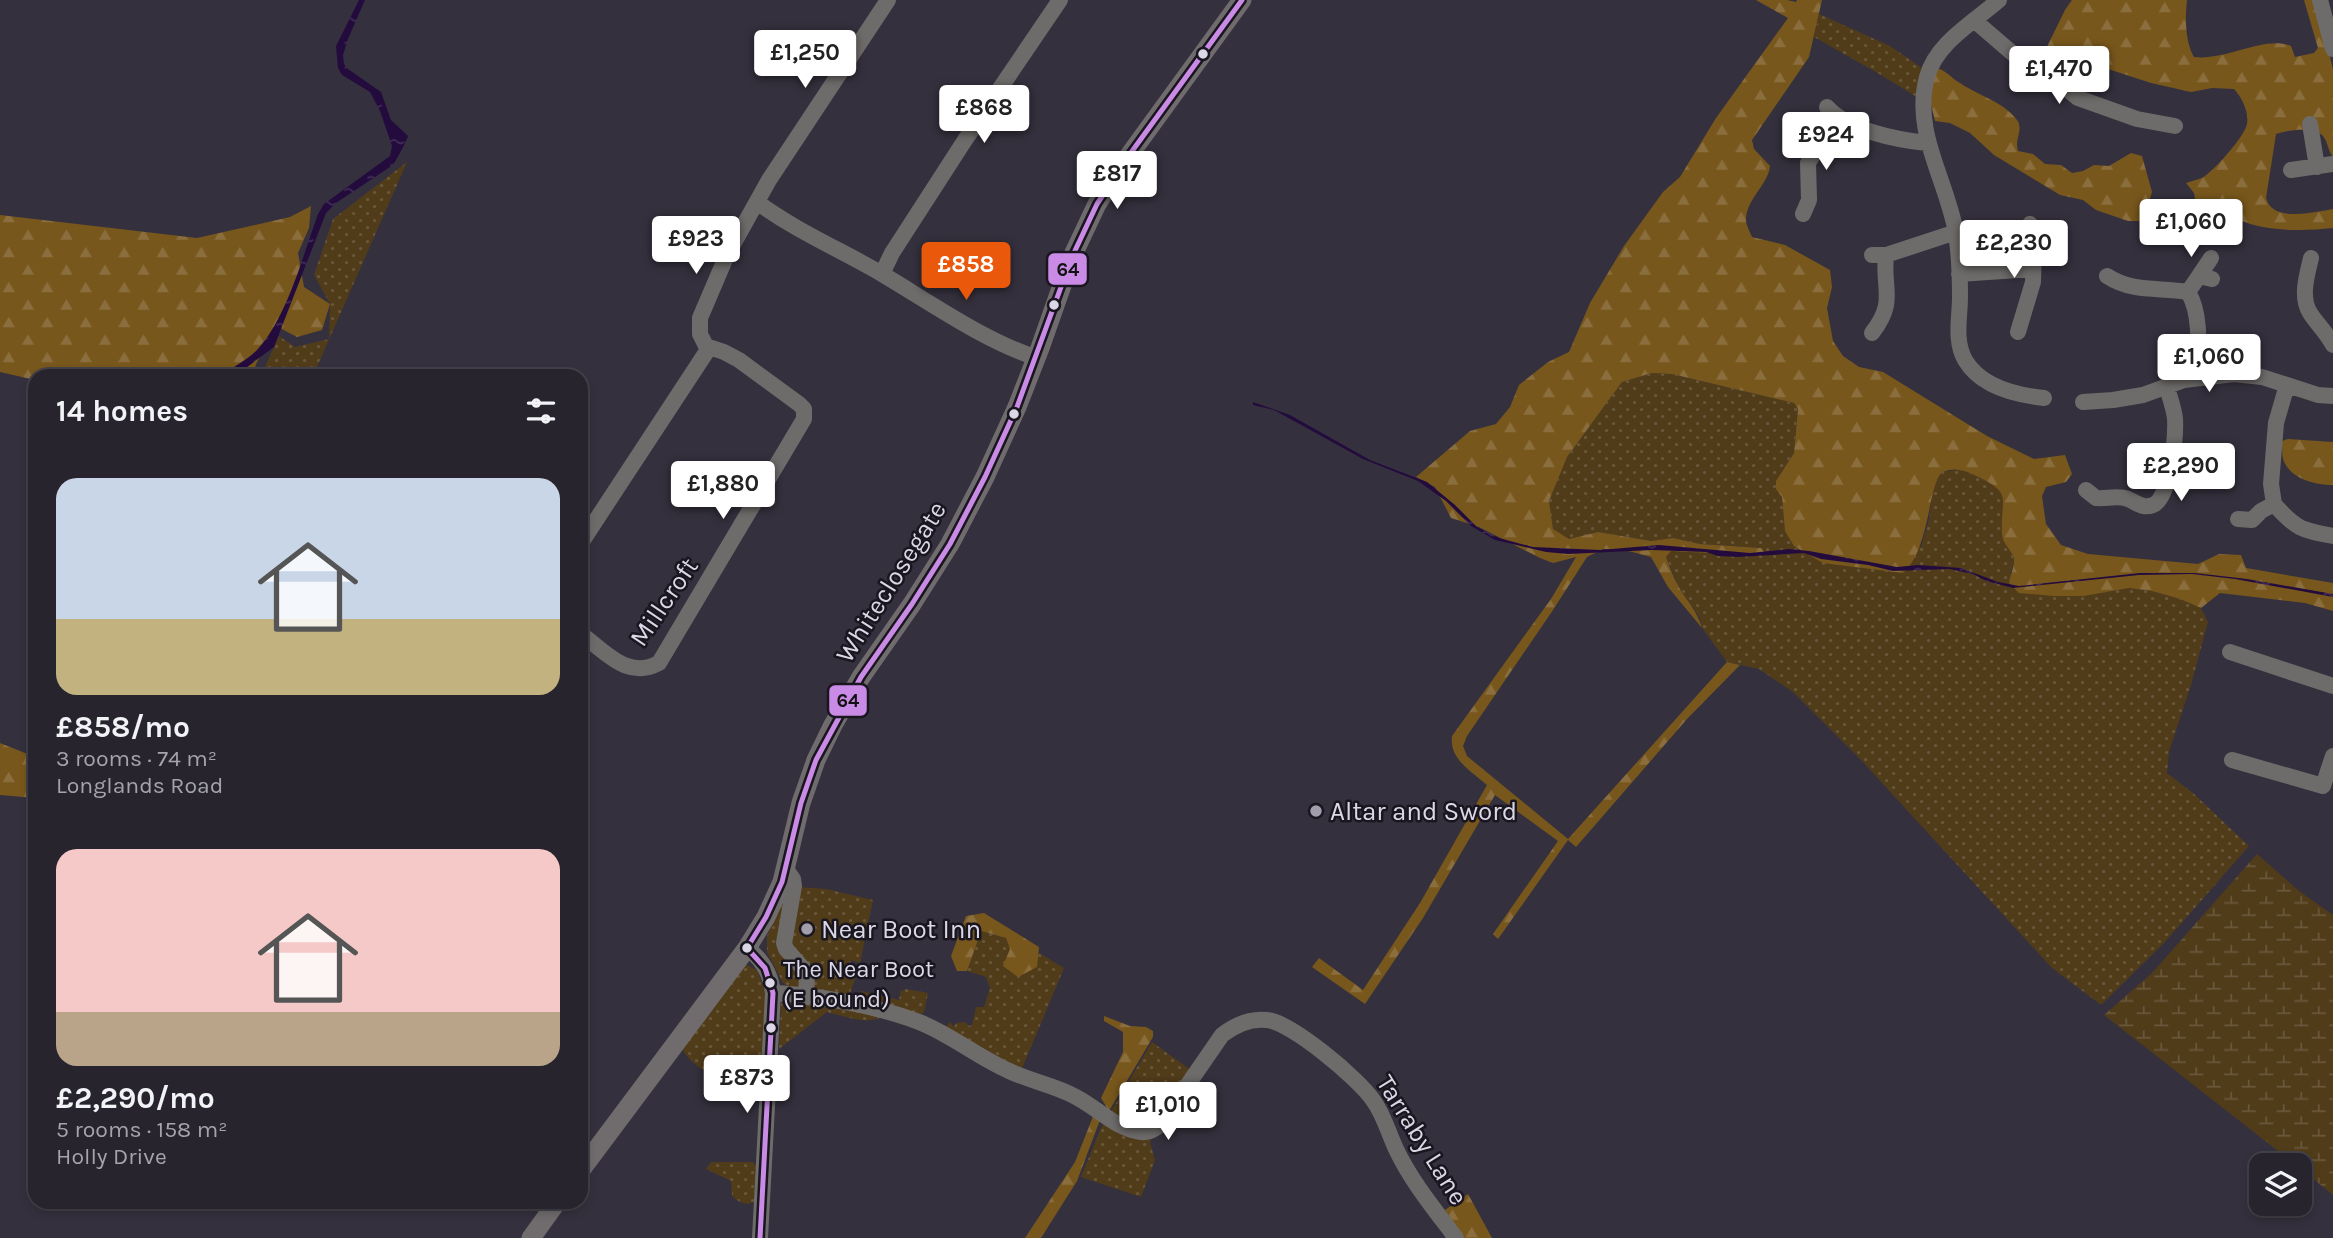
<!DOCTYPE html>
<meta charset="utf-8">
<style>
:root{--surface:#27242e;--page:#33303a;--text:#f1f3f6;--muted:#a4a4aa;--line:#43414a;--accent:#ea580c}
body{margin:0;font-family:Karla,sans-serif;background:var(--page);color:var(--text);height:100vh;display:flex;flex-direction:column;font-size:26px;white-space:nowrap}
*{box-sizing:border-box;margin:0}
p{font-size:23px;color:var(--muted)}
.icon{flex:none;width:38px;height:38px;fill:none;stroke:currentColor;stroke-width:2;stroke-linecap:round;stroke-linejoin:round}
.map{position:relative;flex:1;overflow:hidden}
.panel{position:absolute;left:28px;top:369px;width:560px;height:840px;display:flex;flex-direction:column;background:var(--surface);border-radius:21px;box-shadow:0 4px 10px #0003,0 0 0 2px var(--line)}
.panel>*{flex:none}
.tools{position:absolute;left:2249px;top:1153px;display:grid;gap:14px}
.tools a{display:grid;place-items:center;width:63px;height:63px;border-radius:14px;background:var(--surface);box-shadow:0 4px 10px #0003,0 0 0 2px var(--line);font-size:35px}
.price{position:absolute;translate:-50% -60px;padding:0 16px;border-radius:7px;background:#fff;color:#222;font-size:23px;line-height:46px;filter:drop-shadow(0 2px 4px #0008)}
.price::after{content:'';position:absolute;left:50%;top:42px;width:21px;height:16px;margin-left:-10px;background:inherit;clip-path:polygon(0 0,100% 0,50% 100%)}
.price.active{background:var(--accent);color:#fff}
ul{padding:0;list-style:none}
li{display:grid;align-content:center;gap:14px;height:371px;padding:0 28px}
li span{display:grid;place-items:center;height:217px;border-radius:21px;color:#555}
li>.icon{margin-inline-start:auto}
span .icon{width:126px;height:126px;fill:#fffc;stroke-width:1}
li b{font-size:30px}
h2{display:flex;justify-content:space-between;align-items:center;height:84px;padding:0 28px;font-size:30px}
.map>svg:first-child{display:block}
.green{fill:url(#green-dots)}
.forest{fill:url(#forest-firs)}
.wetland{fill:url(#wetland-marsh)}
.water{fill:url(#water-ripples)}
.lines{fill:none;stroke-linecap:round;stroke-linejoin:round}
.minor{stroke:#6e6c6a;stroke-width:16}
.major{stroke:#706c6d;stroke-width:19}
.bus-1-casing{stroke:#191620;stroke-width:10}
.bus-1{stroke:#ca8be6;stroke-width:5}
.bus-dot{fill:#dbd7e6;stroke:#191620;stroke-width:2.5}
.poi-dot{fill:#a19dab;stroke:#191620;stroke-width:2.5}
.labels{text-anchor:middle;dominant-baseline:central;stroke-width:5;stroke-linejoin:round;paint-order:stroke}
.bus-label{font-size:24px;fill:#dbd7e6;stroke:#191620;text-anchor:start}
.street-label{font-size:26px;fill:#dbd7e6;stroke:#191620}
.poi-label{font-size:26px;fill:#dbd7e6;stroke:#191620;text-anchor:start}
.line-badge{stroke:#191620;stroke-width:2.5}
.pale-badge-label{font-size:19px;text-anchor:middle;font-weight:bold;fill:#111}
</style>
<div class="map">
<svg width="2333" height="1238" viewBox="0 0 2333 1238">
<defs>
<pattern id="green-dots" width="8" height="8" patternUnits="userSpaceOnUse" patternTransform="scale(1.75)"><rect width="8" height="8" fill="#513c1a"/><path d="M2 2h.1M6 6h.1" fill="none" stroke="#69573b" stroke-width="1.8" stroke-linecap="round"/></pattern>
<pattern id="forest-firs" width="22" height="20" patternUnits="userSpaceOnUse" patternTransform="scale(1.75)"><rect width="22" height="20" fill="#78571c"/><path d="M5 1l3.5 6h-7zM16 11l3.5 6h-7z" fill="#8b6e3d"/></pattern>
<pattern id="wetland-marsh" width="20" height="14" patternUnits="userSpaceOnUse" patternTransform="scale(1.75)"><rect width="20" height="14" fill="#513c1a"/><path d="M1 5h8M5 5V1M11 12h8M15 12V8" fill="none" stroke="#69573b"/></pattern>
<pattern id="water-ripples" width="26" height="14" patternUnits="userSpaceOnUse" patternTransform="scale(1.75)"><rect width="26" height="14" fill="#230b3d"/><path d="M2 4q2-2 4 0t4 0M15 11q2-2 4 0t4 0" fill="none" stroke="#422e59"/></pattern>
</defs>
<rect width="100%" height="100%" fill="#34303d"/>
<path class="green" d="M 1819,14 L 1890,46 L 1922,68 L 1919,80 L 1920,99 L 1881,75 L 1814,37 Z
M 407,162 L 313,376 L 261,376 L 279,336 L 295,347 L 329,339 L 330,304 L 314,275 L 333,219 Z
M 1652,373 L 1672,374 L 1794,403 L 1798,408 L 1794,453 L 1776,481 L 1782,497 L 1785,531 L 1921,547 L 1929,519 L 1934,481 L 1942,472 L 1961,469 L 1997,486 L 2002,494 L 2004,503 L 2002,537 L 2012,553 L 2014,563 L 2010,573 L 2084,596 L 2129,588 L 2152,591 L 2180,599 L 2201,608 L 2208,622 L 2191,685 L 2169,752 L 2167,773 L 2193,793 L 2249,846 L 2164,943 L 2101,1005 L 2052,968 L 1861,760 L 1793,692 L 1759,669 L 1727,662 L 1702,628 L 1700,618 L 1679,587 L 1666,557 L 1671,551 L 1703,552 L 1762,548 L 1700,544 L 1673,538 L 1651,541 L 1598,532 L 1569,539 L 1553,529 L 1549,501 L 1567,457 L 1622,382 Z
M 799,887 L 826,889 L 873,900 L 860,963 L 851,960 L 849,972 L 857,974 L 849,996 L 789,987 L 783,983 L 767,952 L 767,936 L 784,897 Z
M 980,931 L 1006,938 L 1010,949 L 1039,953 L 1064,968 L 1021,1071 L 945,1028 L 950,1022 L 954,1027 L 956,1023 L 965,1022 L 969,1026 L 972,1025 L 976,1007 L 984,1007 L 990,988 L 986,977 L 967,971 Z
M 747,965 L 757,970 L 766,993 L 760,1083 C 741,1096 692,1069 683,1050 L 685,1043 L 742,966 Z
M 905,989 L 928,993 L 924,1012 L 919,1015 L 860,998 L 861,991 L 899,1000 L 901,990 L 904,991 Z
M 786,1000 L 826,1004 L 882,1017 C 864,1025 845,1016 827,1012 L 779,1049 L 781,1003 Z
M 1152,1042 L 1192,1071 L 1156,1127 L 1150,1142 L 1155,1160 L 1141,1197 L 1081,1177 L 1101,1128 Z
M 711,1162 L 753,1162 L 758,1168 L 755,1201 C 746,1207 739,1202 732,1196 L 731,1181 L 706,1169 Z"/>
<path class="forest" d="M 1756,0 L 1787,0 L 1796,2 L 1797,0 L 1822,0 L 1809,57 L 1752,140 L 1754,149 L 1770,166 C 1768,185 1746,199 1746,220 C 1746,225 1750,232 1752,237 L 1785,245 L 1830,270 L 1832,287 L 1827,308 L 1833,341 L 1843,356 L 1859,367 L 1883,372 L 1987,436 L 2034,459 L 2065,455 L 2072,474 L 2066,482 L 2046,487 L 2042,496 L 2046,524 L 2061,545 L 2088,554 L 2198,564 L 2219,554 L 2241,555 L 2246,568 L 2333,583 L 2333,611 L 2305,603 L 2220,593 L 2201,608 L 2180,599 L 2152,591 L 2129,588 L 2084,596 L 2054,596 L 2019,593 L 2009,583 C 2010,576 2013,570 2014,563 C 2015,551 2002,545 2002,534 C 2000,496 2015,494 1974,475 C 1964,470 1954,467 1943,472 C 1928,480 1931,549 1903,573 L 1823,563 L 1794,546 L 1785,531 L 1782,497 L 1776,489 L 1776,481 L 1794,453 L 1798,409 L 1794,403 L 1672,374 L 1652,373 L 1622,382 L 1567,457 L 1549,501 L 1553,529 L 1569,539 L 1598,532 L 1651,541 L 1673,538 L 1700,544 L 1761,548 L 1765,553 L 1730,554 L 1671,551 L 1666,557 C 1670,568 1674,579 1680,589 C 1688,602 1698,613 1702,628 L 1668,587 L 1651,557 L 1621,549 L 1603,549 L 1587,557 L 1553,610 L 1467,736 L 1463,746 L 1467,756 L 1568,839 L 1727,662 L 1740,665 L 1687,719 L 1576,847 L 1568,840 L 1498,939 L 1493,934 L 1558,841 L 1495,795 L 1423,918 L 1365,1004 L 1312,967 L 1319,958 L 1363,990 L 1420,903 L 1487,785 C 1471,771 1449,759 1452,736 L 1551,599 L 1576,557 L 1553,563 L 1540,558 L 1479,527 L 1451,518 L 1435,487 L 1416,477 L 1470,431 L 1496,424 L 1510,407 L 1519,385 L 1548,362 L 1569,352 L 1590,303 L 1624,246 L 1663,192 L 1680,177 L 1716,118 L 1788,18 Z
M 2072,0 L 2187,0 C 2185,17 2185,42 2194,57 C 2225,61 2266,35 2291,46 L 2295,57 L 2314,53 L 2318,48 L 2304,0 L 2317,0 L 2333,70 L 2333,157 C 2328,151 2328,142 2323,136 C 2314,126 2287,130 2276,134 L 2266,198 C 2272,223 2315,212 2333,209 L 2333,228 C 2293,232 2249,232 2216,207 L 2205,208 L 2198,216 L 2194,193 L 2186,183 C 2191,181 2197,180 2202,178 C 2213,172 2245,136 2247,124 C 2249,111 2242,98 2234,89 L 2212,88 L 2191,92 L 2151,83 L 2108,69 L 2055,70 L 2043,62 L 2042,57 L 2065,10 Z
M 1937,68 C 1947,71 1951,78 1960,83 C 1977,95 2004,102 2017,120 C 2024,130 2014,139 2018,151 L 2033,154 L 2045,164 L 2061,165 L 2072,173 L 2083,171 L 2094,165 L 2109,166 L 2131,153 L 2142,156 L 2152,192 L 2148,205 L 2149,221 L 2128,221 L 2096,210 L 2083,200 L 2060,195 L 1994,155 L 1970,133 L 1950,123 L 1935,121 L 1928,92 Z
M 311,206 L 309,228 L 298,253 L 304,287 L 330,304 L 322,330 L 297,337 L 276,326 L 256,364 L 253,376 L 35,376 L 35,380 L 0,372 L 0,215 L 197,238 L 290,217 Z
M 2288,439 L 2333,442 L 2333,485 C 2315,485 2290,479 2283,459 C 2282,454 2282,447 2282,441 Z
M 0,743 L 35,757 L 35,798 L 0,795 Z
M 984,913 L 1039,947 L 1037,967 L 1018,977 L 1003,966 L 1010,949 L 1006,938 L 981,931 L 967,971 L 957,971 L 951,956 L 966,916 Z
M 1104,1016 L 1130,1026 L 1146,1027 L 1153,1031 L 1153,1037 L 1109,1111 L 1101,1098 L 1123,1052 L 1123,1032 L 1104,1021 Z
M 1094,1114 L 1100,1120 L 1077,1181 L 1041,1238 L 1025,1238 L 1075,1162 Z
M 1468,1194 L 1492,1238 L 1463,1238 L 1445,1210 Z"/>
<path class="wetland" d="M 2257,854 L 2299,891 L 2333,915 L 2333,1195 L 2300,1168 L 2300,1166 L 2296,1165 L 2104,1015 L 2152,973 Z"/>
<path class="water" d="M 359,0 L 365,0 L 348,39 L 343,55 L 344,64 L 348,69 L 381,92 L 391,120 L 408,136 C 407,140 396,161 393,165 L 336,203 L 326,213 L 274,347 L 235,376 L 221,376 C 233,367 247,360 257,350 C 287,318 303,255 318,214 L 324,204 L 390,156 L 392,146 L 380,111 L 370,92 L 342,75 L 338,68 L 336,46 Z
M 1253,402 L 1290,415 L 1370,460 L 1427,482 L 1455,505 L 1477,527 L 1499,538 L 1533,547 L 1600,550 L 1659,545 L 1750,553 L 1789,549 L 1809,551 L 1897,567 L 1918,565 L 1961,568 L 1998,582 L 2019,586 L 2140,573 L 2195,573 L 2247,579 L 2333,594 L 2333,597 L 2235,579 L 2192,574 L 2139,575 L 2013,588 L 1986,581 L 1973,574 L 1949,569 L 1893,571 L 1868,565 L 1821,559 L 1804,553 L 1738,557 L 1718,556 L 1706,552 L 1652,550 L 1568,554 L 1546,552 L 1495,540 L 1471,526 L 1446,501 L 1418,481 L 1363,459 L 1274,410 L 1253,405 Z"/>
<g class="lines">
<path class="minor" d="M 1999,0 C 1974,22 1936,43 1927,77 C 1912,132 1947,180 1956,233 C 1959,253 1960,276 1960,297 C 1960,318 1954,340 1965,360 C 1981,387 2015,395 2044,398
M 2320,0 L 2333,49
M 1975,21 L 2018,58 L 2048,73 L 2078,98 L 2137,119 L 2175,126
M 1827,107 C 1847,130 1897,140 1927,143
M 2310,124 L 2317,167
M 2291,170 L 2333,164
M 757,202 C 796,231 841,250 882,274 C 931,303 983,340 1037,358
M 1803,214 L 1809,200 L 1808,163 L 1836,118
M 1872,255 L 1886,255 L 1956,232
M 2311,258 C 2307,275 2300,297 2310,313 C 2317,324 2327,333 2333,345
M 882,274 L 892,253 L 965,140 L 1060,0
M 1959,274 L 2032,269
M 2107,276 C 2133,293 2159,287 2188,292 C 2202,314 2198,351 2197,377
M 2199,276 L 2211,258
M 2188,292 L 2199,276 L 2212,279
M 2018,332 L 2033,282 L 2034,249 L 2030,224
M 1872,333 C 1897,301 1882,289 1886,255
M 2083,402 L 2113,400 L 2143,395 L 2184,380 L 2234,374 L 2262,377 L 2318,395 L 2333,396
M 2086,490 L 2096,498 C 2107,499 2118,495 2128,499 C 2137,503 2143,509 2153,505 C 2170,499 2176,436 2175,419 C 2174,408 2170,398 2167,388
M 2274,504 C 2296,529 2301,530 2333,536
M 2238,519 L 2252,520 L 2261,511 L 2274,504 L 2271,484 L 2276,423 L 2287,385
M 581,543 L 709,348
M 581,634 C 606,652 627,680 659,663 L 804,419 L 804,409 L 799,404 L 739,360 L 724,352 L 706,346 L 700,334 L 700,318 L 726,257 L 769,180 L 888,0
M 2230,652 L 2333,686
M 2232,760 L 2323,786 L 2333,756
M 786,869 L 793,879 L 794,886 L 784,943 L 786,949 L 807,973 L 806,997
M 747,948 C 762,959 771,975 773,993 L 760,1238
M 773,993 C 813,994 881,1007 919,1022 C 950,1034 976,1056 1007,1070 C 1029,1081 1054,1085 1076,1097 C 1097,1108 1113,1126 1136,1131 C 1146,1134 1152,1131 1160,1125 L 1222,1035 C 1235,1025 1250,1018 1267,1020 C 1291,1022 1359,1079 1373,1100 C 1384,1115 1388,1132 1396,1149 C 1411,1181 1435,1210 1456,1238"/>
<path class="major" d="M 581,1170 L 747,948 L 766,917 L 782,882 L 801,803 L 816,760 L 833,725 L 861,677 L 912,604 L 950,544 L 985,477 L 1017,407 L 1040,348 L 1072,257 L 1097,204 L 1130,154 L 1242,0
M 531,1238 L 557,1202"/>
<g class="bus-1-casing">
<path id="bus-1" d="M 747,948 L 766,917 L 782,882 L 801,803 L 816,760 L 861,677 L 912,604 L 950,544 L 985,477 L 1017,407 L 1072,257 L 1097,204 L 1130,154 L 1242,0
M 747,948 L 765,968 L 773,993 L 760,1238"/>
</g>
<use href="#bus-1" class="bus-1"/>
</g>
<g class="bus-dot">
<circle cx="1203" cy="54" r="6"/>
<circle cx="1054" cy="305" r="6"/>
<circle cx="1014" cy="414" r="6"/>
<circle cx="747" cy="948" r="6"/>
<circle cx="770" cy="983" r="6"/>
<circle cx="771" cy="1028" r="6"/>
</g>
<g class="poi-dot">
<circle cx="1316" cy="811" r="7"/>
<circle cx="807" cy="929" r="7"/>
</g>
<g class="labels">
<g class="bus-label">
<text x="783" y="969">The Near Boot<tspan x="783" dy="30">(E bound)</tspan></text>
</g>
<g class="street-label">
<text transform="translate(891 582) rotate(-58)">Whiteclosegate</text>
<text transform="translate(664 602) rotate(-56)">Millcroft</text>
<text transform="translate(1422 1140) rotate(58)">Tarraby Lane</text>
</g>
<g class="poi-label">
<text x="1330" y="811">Altar and Sword</text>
<text x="821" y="929">Near Boot Inn</text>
</g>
</g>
<g class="line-badge">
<rect x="1047" y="252" width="41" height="34" rx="7" fill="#ca8be6"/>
<rect x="828" y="684" width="40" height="33" rx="7" fill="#ca8be6"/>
</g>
<g class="pale-badge-label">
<text x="1068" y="276">64</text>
<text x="848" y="707">64</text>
</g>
</svg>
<div class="tools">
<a><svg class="icon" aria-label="layers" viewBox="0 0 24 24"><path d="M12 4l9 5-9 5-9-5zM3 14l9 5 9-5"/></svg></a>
</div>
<b class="price" style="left:805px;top:90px">£1,250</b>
<b class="price" style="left:2059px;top:106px">£1,470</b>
<b class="price" style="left:984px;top:145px">£868</b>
<b class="price" style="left:1826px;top:172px">£924</b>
<b class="price" style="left:1117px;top:211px">£817</b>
<b class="price" style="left:2191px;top:259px">£1,060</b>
<b class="price" style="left:696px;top:276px">£923</b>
<b class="price" style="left:2014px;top:280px">£2,230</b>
<b class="price active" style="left:966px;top:302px">£858</b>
<b class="price" style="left:2209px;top:394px">£1,060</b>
<b class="price" style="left:2181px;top:503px">£2,290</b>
<b class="price" style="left:723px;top:521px">£1,880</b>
<b class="price" style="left:747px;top:1115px">£873</b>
<b class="price" style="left:1168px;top:1142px">£1,010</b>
<section class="panel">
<h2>14 homes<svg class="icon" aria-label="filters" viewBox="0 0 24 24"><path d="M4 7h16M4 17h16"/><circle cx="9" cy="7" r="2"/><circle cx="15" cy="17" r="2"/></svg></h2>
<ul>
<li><span style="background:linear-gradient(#c9d6e8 65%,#c2b280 0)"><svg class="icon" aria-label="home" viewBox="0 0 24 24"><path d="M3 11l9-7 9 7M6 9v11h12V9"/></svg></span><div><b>£858/mo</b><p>3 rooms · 74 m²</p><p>Longlands Road</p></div></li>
<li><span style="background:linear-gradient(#f6c9c9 75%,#b9a48a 0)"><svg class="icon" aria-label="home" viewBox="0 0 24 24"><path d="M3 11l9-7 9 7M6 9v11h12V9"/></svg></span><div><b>£2,290/mo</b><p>5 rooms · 158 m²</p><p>Holly Drive</p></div></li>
</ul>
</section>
</div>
